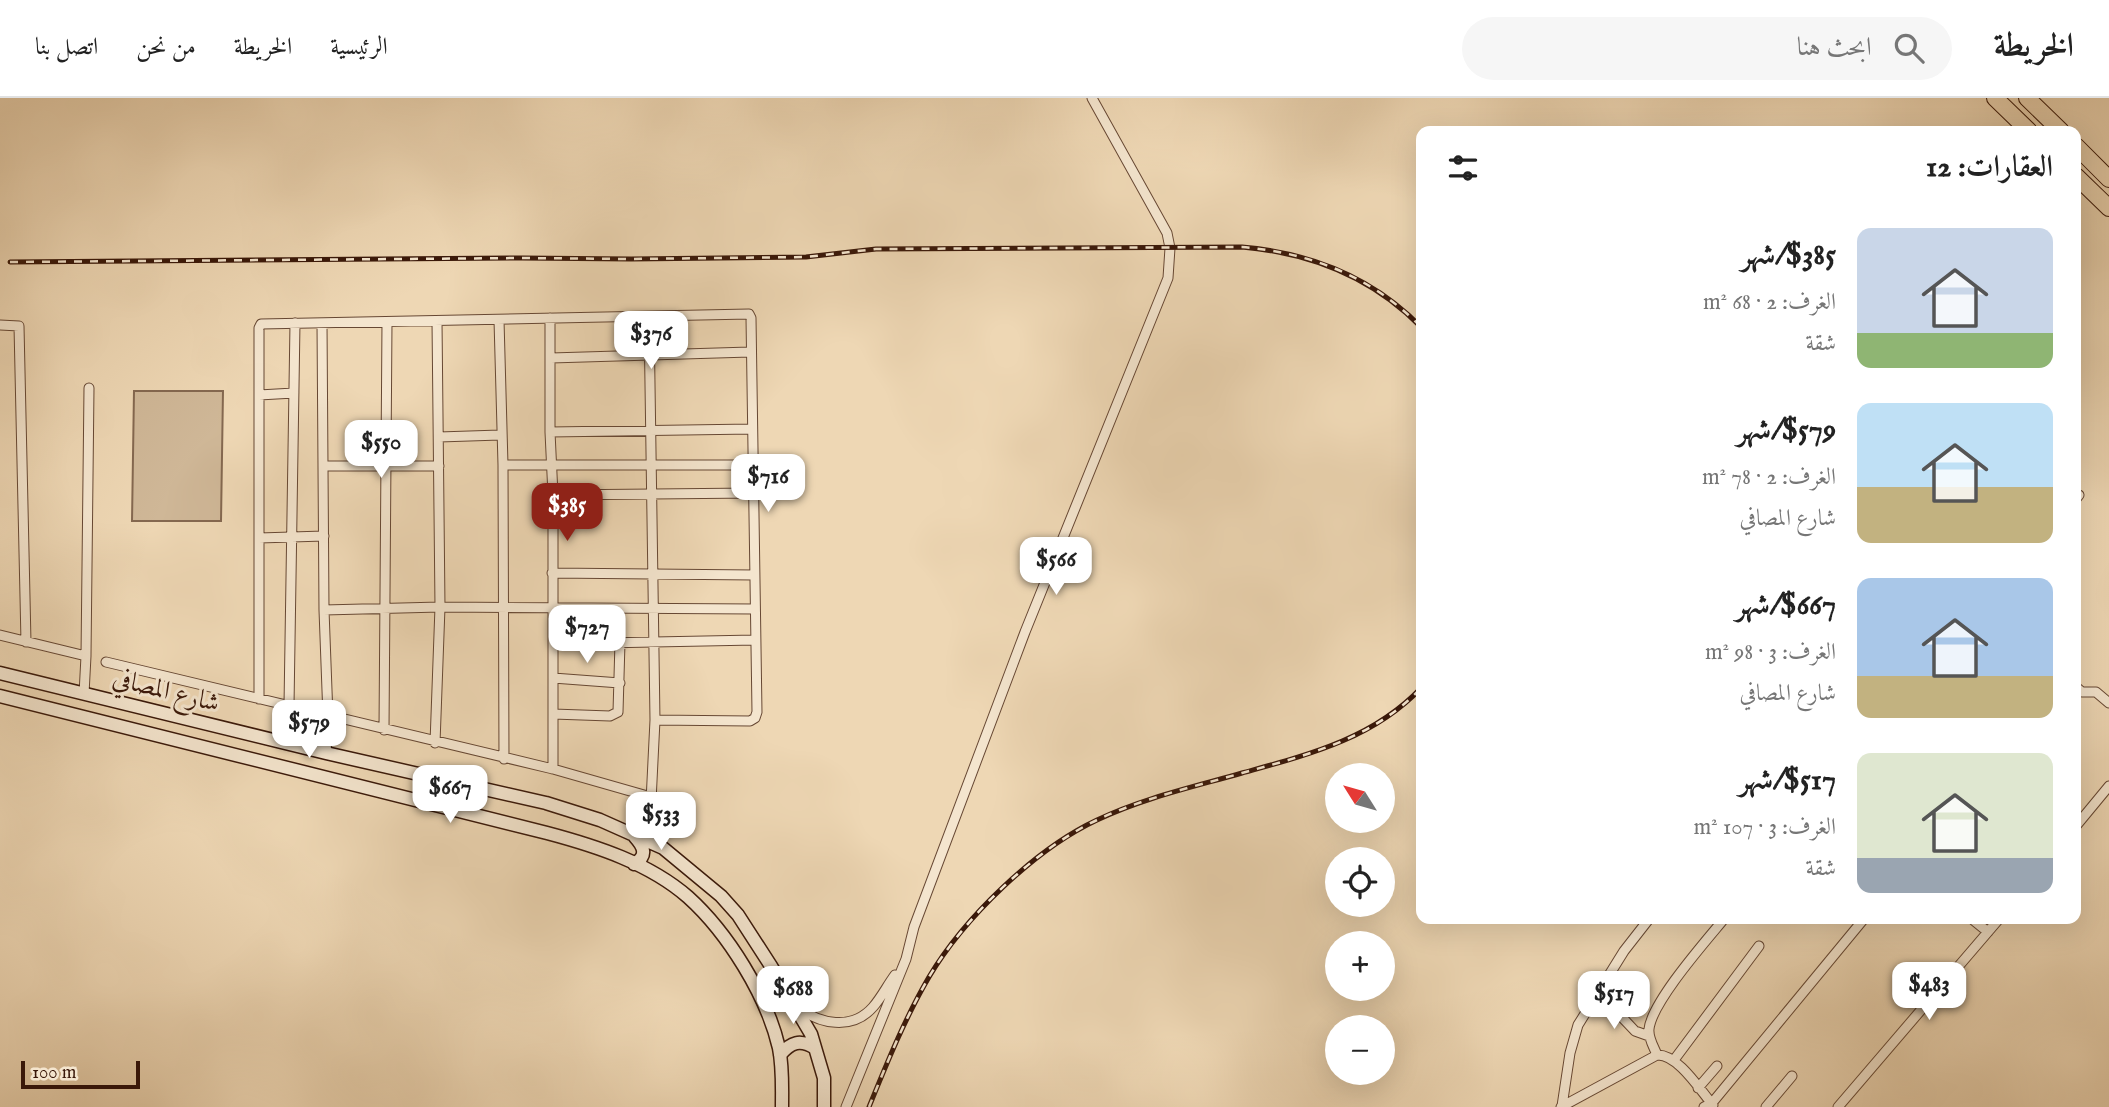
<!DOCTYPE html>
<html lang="ar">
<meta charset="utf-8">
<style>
:root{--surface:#fff;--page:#f6f6f6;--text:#222;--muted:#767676;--line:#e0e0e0;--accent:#8f2418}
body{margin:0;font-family:"IM FELL English",Amiri,serif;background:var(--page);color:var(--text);direction:rtl;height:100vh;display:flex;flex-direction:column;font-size:26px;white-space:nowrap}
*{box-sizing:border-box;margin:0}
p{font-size:23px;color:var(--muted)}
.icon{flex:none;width:38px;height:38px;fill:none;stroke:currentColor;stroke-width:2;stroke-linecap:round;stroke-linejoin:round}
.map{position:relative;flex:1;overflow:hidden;direction:ltr}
.side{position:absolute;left:1416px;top:28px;width:665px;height:798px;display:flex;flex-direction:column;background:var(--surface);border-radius:14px;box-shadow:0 7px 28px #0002;direction:rtl}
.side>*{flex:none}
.needle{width:46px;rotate:307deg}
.tools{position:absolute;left:1325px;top:665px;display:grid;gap:14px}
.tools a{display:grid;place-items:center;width:70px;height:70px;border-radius:50%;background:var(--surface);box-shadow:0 7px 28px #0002;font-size:35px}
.scale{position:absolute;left:21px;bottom:18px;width:119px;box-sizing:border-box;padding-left:7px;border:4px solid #3a1809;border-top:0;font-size:19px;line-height:24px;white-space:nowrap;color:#3a1809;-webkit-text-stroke:5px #f4e5ce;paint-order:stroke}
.price{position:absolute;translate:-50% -60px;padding:0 16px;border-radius:14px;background:#fff;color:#222;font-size:23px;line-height:46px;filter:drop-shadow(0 2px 4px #0008)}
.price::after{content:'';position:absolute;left:50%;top:42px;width:21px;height:16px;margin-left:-10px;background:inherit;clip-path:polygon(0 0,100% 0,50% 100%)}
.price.current{background:var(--accent);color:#fff}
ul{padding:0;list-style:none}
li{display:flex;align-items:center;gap:21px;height:175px;padding:0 28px}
li span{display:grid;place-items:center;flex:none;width:196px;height:140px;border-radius:14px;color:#555}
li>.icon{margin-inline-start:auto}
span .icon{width:84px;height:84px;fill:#fffc;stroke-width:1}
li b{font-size:30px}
h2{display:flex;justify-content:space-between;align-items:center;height:84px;padding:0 28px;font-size:30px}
header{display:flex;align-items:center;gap:42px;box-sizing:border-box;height:98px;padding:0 35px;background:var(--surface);border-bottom:2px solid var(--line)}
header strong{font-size:33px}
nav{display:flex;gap:38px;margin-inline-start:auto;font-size:24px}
.search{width:490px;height:63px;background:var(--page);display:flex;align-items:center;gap:18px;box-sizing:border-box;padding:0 24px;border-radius:38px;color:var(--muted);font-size:26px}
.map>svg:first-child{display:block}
.garden{fill:#cfb797;stroke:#846850;stroke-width:2}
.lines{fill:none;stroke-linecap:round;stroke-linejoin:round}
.street-casing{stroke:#674834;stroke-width:11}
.secondary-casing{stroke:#3a1809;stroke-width:15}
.highway-casing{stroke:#3a1809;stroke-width:18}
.street{stroke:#f4e5ce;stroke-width:9}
.secondary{stroke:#f4e5ce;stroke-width:12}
.highway{stroke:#eed7b4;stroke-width:16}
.rail-casing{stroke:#3a1809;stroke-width:5}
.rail{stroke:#f4e5ce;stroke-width:2.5;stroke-dasharray:8;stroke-linecap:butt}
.labels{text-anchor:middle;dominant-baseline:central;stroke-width:6;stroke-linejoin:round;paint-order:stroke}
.street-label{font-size:26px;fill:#3a1809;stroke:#f4e5ce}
</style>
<header>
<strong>الخريطة</strong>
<div class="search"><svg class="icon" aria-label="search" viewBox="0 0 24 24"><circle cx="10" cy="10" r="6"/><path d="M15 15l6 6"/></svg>ابحث هنا</div>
<nav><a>الرئيسية</a><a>الخريطة</a><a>من نحن</a><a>اتصل بنا</a></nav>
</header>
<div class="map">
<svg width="2109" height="1009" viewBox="0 0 2109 1009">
<rect width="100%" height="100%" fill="#eed7b4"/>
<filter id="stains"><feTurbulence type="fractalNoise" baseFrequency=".00286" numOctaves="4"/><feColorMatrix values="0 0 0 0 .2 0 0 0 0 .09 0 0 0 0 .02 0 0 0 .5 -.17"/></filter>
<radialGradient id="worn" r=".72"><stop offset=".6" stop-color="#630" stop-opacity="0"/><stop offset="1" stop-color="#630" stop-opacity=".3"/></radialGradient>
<path class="garden" d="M 134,293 L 223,293 L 221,423 L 132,423 Z"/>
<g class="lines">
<g class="street-casing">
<path id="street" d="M 649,219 L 655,622 L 649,744
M 550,220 L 550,334 L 553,397 L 553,671
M 499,222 L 503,367 L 504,661
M 322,225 L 324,512 L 328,619 L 326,655
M 0,227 L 19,228 L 26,544
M 551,260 L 750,254
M 259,297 L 294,295
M 550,334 L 752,331
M 439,339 L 500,337
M 503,367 L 752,367
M 323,368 L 439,368
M 553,397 L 753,395
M 2076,401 L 2079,397
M 259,440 L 324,438
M 552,475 L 754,477
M 324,512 L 440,509 L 755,511
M 0,537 L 86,558
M 553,546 L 755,542
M 106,564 L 553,671 L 651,699
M 553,580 L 620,585
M 2076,589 L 2082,594 L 2096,594 L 2109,605
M 84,596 L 86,558 L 89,290
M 259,601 L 259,230 L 261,226 L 749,216 L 751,220 L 757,614 L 755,620 L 750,623 L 655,622
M 289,608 L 295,225
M 553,616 L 610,618 L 618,614 L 620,544
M 384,632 L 387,224
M 435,645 L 440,509 L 437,223
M 2076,728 L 2109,688
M 1972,821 L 1988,834
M 1598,894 L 1635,933 L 1649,938
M 798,909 C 819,926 852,933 873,909 C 881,900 887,888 895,877
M 1657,957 C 1654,949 1648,940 1649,931 C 1652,904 1705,844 1724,821
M 1674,962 L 1759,848
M 1698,990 L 1717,968
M 1562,1008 L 1570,955 L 1578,927 L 1624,853 L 1649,821
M 846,1009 L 906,861 L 914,829 L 1025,534 L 1168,180 L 1170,150 L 1167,135 L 1092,0
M 1561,1009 L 1657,957 C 1678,956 1700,992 1713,1007
M 1704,1009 L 1712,1005 L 1863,822 L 1861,821
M 1766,1009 L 1792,978
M 1838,1009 L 1999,821"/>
</g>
<g class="secondary-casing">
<path id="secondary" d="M 0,575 L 326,655 L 546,705 L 600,722 L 663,750 L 721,798 L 738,817 L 771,868 L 811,936 L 824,980 L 824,1009
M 0,598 L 547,735 C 596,748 649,765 688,799 C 728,835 767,898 779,950 C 783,970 782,989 782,1009
M 634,766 C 648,758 644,749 635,739
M 780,957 C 791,944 800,941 815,950"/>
</g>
<g class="highway-casing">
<path id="highway" d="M 1995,0 L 2029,33
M 2027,0 L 2061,33
M 2076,48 L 2109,81
M 2076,78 L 2109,110"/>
</g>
<use href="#street" class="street"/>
<use href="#secondary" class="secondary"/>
<use href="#highway" class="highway"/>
<g class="rail-casing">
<path id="rail" d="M 10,164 L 522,160 L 631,161 L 806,159 L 876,151 L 1242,149 C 1312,155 1372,179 1421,229
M 869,1009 C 887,965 905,920 929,879 C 964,820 1035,751 1097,722 C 1143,700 1193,689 1242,675 C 1307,657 1373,641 1421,590"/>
</g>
<use href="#rail" class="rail"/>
</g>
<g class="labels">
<g class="street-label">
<text transform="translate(166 593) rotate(14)">شارع المصافي</text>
</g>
</g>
<rect width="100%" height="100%" filter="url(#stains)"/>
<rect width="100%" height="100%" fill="url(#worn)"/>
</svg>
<div class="tools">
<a><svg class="needle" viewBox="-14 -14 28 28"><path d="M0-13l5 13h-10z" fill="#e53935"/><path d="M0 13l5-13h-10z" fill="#767676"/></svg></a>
<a><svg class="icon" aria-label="locate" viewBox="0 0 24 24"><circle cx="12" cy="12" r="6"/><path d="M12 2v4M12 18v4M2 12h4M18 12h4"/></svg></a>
<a>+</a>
<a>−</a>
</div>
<div class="scale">100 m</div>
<b class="price" style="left:651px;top:273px">$376</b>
<b class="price" style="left:381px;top:382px">$550</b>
<b class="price" style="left:768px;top:416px">$716</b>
<b class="price current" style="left:567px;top:445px">$385</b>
<b class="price" style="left:1056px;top:499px">$566</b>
<b class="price" style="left:587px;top:567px">$727</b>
<b class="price" style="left:309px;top:662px">$579</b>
<b class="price" style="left:450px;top:727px">$667</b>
<b class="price" style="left:661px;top:754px">$533</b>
<b class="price" style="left:1929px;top:924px">$483</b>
<b class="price" style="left:793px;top:928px">$688</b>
<b class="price" style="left:1614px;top:933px">$517</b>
<section class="side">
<h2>العقارات: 12<svg class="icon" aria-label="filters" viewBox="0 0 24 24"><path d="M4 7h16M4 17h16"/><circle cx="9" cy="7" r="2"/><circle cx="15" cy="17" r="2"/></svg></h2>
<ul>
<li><span style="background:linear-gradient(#c9d6e8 75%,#8fb573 0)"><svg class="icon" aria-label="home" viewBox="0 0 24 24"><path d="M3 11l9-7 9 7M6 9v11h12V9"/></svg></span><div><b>$385/شهر</b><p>الغرف: 2 · 68 m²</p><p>شقة</p></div></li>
<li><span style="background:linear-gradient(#bfe0f5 60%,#c2b280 0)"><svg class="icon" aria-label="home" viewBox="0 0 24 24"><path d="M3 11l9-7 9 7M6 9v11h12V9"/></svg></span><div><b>$579/شهر</b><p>الغرف: 2 · 78 m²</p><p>شارع المصافي</p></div></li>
<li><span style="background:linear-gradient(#a9c7e8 70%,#c2b280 0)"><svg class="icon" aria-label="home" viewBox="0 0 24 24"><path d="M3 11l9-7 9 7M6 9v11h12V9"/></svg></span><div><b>$667/شهر</b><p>الغرف: 3 · 98 m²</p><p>شارع المصافي</p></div></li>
<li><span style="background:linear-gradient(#dfe7d0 75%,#9aa5b1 0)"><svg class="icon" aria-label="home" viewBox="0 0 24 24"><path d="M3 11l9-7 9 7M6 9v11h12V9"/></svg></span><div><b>$517/شهر</b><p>الغرف: 3 · 107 m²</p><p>شقة</p></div></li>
</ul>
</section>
</div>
